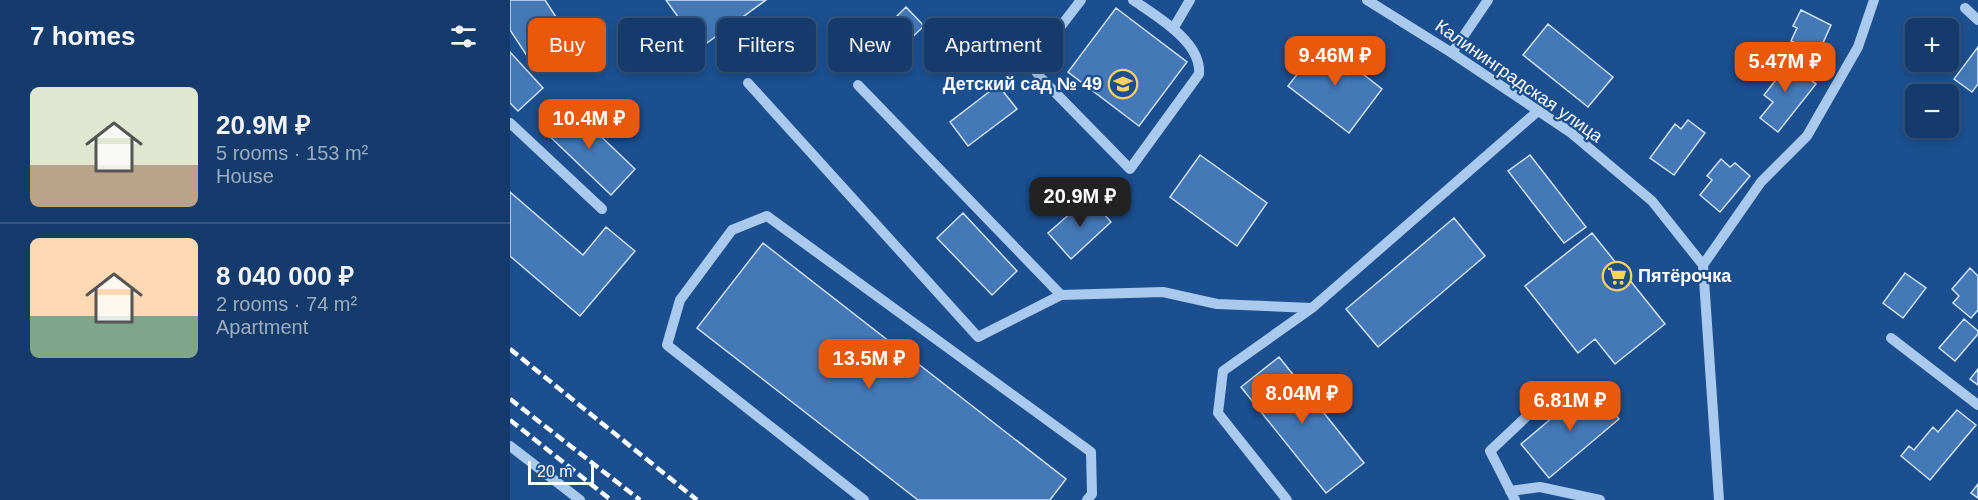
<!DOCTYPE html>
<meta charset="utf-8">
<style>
:root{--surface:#143b6b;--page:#214673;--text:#f1f3f6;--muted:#9dadc1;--line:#33557e;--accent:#ea580c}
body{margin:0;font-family:Arial,sans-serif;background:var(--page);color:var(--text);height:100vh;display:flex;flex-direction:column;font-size:22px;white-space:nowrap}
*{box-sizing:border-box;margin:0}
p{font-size:20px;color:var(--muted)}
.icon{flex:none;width:33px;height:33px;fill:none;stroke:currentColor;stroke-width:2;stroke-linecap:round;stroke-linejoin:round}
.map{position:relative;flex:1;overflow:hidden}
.drawer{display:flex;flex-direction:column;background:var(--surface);width:510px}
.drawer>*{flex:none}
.top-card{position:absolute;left:18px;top:18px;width:570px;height:54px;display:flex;gap:12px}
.fabs{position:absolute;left:1395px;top:18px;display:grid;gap:12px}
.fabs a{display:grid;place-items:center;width:54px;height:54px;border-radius:9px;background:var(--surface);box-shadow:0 3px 9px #0003,0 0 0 2px var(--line);font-size:30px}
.scale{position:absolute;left:18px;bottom:15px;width:66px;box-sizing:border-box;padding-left:6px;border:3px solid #fff;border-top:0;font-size:16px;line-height:21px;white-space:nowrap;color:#fff;-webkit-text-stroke:4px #1b4f8f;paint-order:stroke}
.price{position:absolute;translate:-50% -51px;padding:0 14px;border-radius:12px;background:var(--accent);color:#fff;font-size:20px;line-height:39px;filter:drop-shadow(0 2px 3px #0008)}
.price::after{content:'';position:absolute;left:50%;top:36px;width:18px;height:14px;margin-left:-9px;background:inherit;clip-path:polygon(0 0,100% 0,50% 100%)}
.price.current{background:#222;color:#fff}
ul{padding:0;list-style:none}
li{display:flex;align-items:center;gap:18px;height:150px;padding:0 30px}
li+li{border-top:2px solid var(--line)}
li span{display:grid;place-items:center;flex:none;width:168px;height:120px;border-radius:9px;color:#555}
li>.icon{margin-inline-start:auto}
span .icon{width:72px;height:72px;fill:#fffc;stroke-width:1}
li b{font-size:26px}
h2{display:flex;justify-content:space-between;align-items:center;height:72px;padding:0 30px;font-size:26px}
.chip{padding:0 21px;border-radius:9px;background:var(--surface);box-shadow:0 3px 9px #0003,0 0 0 2px var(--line);font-size:21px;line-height:54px}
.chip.current{background:var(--accent);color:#fff}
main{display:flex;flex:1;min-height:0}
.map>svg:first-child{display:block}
.building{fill:#4478b7;stroke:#cfe3fa;stroke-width:1.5}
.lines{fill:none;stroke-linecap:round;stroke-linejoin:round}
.minor{stroke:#a9c9ee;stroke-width:10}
.rail{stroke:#fff;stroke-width:4.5;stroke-dasharray:10 4.5;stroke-linecap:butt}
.labels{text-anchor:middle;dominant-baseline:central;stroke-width:4.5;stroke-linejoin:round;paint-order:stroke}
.street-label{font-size:18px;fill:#fff;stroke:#1b4f8f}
.poi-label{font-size:18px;font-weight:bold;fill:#fff;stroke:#1b4f8f;text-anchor:end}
</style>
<main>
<section class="drawer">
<h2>7 homes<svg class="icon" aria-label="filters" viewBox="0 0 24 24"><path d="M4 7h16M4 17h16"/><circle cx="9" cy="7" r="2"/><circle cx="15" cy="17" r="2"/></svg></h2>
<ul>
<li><span style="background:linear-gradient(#dfe7d0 65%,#b9a48a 0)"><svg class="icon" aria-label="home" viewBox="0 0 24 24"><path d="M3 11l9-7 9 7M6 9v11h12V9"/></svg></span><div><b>20.9M ₽</b><p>5 rooms · 153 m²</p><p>House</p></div></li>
<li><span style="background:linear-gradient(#ffd9b3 65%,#7fa58c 0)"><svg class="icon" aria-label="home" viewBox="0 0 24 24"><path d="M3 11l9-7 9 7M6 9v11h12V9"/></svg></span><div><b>8 040 000 ₽</b><p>2 rooms · 74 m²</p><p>Apartment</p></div></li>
</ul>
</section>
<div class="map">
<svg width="1468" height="500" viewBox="0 0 1468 500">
<rect width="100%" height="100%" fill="#1b4f8f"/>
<path class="building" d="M 0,0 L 35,0 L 59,37 L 21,62 L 0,30 Z
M 156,0 L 256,0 L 190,48 Z
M 396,7 L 414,26 L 378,60 L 361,42 Z
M 606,8 L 677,62 L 629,126 L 558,72 Z
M 1291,10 L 1321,25 L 1308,54 L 1281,41 L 1287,28 L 1283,26 Z
M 1038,24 L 1103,77 L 1078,107 L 1013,55 Z
M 812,42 L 872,89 L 839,133 L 778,86 Z
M 1468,47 L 1468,84 L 1462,92 L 1444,79 Z
M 0,52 L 33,88 L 8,111 L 0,103 Z
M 1270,56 L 1306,84 L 1268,132 L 1250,118 L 1263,102 L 1254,95 L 1265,81 L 1256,74 Z
M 488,85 L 507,109 L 458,146 L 440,122 Z
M 57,104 L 125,169 L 101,195 L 33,130 Z
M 1178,120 L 1195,133 L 1164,175 L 1140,158 L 1165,124 L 1171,129 Z
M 690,155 L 757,203 L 727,246 L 660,197 Z
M 1020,155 L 1076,227 L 1054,243 L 998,171 Z
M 1211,159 L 1220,167 L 1225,163 L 1240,176 L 1210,212 L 1190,195 L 1202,180 L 1197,176 Z
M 0,192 L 73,255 L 96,227 L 125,251 L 70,316 L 0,256 Z
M 579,197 L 601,222 L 561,259 L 538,233 Z
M 453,213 L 507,271 L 482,295 L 427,238 Z
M 944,218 L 975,256 L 868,347 L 836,309 Z
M 1082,233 L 1155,324 L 1105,364 L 1085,339 L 1068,353 L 1015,286 Z
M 253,243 L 556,479 L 540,500 L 408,500 L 187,328 Z
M 1460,268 L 1468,276 L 1468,310 L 1461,318 L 1443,303 L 1449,296 L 1442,289 Z
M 1395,273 L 1416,288 L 1393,318 L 1373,303 Z
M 1454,319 L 1468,331 L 1468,334 L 1445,361 L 1429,348 Z
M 769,357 L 854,463 L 816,493 L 731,387 Z
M 1468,369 L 1468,385 L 1460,379 Z
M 1081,385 L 1109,419 L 1039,478 L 1011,444 Z
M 1447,410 L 1466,425 L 1420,480 L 1391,456 L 1399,446 L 1404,450 L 1423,427 L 1428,432 Z
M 1468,484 L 1468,498 L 1461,493 Z"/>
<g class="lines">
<path class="minor" d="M 571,0 L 525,60 L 524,69 L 531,78 L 620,169 L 689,74 C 692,42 646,16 623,0
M 857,0 L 942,53 L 1060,132 L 1142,201 L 1193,265 L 1209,500
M 1455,8 L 1468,20
M 663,29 L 680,0
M 942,53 L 978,0
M 238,83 L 468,337 L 551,295 L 653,292 L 707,304 L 802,308
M 348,85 L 551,295
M 0,123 L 92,209
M 1193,265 L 1251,182 L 1297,136 L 1348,47 L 1364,0
M 1381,338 L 1468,405
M 0,446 L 70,500
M 1000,491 L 1030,487 L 1090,500
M 354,500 L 157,345 L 170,300 L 222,230 L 257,216 L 581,452 L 582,494 L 577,500
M 777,500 L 708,413 L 713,371 L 802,308 L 1028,111
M 1005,500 L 980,451 L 1048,387"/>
<path class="rail" d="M 0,349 L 187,500
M 0,399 L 130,500
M 0,420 L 101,500"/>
</g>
<defs>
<g id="school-ring" transform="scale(1.5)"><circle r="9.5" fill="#1b4f8f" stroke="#ffd166" stroke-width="1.5"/><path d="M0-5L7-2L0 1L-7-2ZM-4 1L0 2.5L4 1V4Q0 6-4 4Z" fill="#ffd166"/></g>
<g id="supermarket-ring" transform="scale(1.5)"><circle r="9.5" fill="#1b4f8f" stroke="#ffd166" stroke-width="1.5"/><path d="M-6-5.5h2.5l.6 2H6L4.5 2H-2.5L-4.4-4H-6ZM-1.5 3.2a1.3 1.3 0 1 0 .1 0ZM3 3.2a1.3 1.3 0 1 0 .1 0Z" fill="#ffd166"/></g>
</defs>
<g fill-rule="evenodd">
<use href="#school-ring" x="613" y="84"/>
<use href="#supermarket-ring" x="1107" y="276"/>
</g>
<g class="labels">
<g class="street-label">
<text transform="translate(1009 81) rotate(35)">Калининградская улица</text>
</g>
<g class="poi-label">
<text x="592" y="84">Детский сад № 49</text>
<text x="1128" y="276" text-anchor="start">Пятёрочка</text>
</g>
</g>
</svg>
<div class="fabs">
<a>+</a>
<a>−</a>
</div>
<div class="scale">20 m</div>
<b class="price" style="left:825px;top:87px">9.46M ₽</b>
<b class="price" style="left:1275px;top:93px">5.47M ₽</b>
<b class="price" style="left:79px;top:150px">10.4M ₽</b>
<b class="price current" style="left:570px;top:228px">20.9M ₽</b>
<b class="price" style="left:359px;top:390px">13.5M ₽</b>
<b class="price" style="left:792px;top:425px">8.04M ₽</b>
<b class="price" style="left:1060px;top:432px">6.81M ₽</b>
<div class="top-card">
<a class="chip current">Buy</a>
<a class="chip">Rent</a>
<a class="chip">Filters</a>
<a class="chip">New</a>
<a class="chip">Apartment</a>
</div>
</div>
</main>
